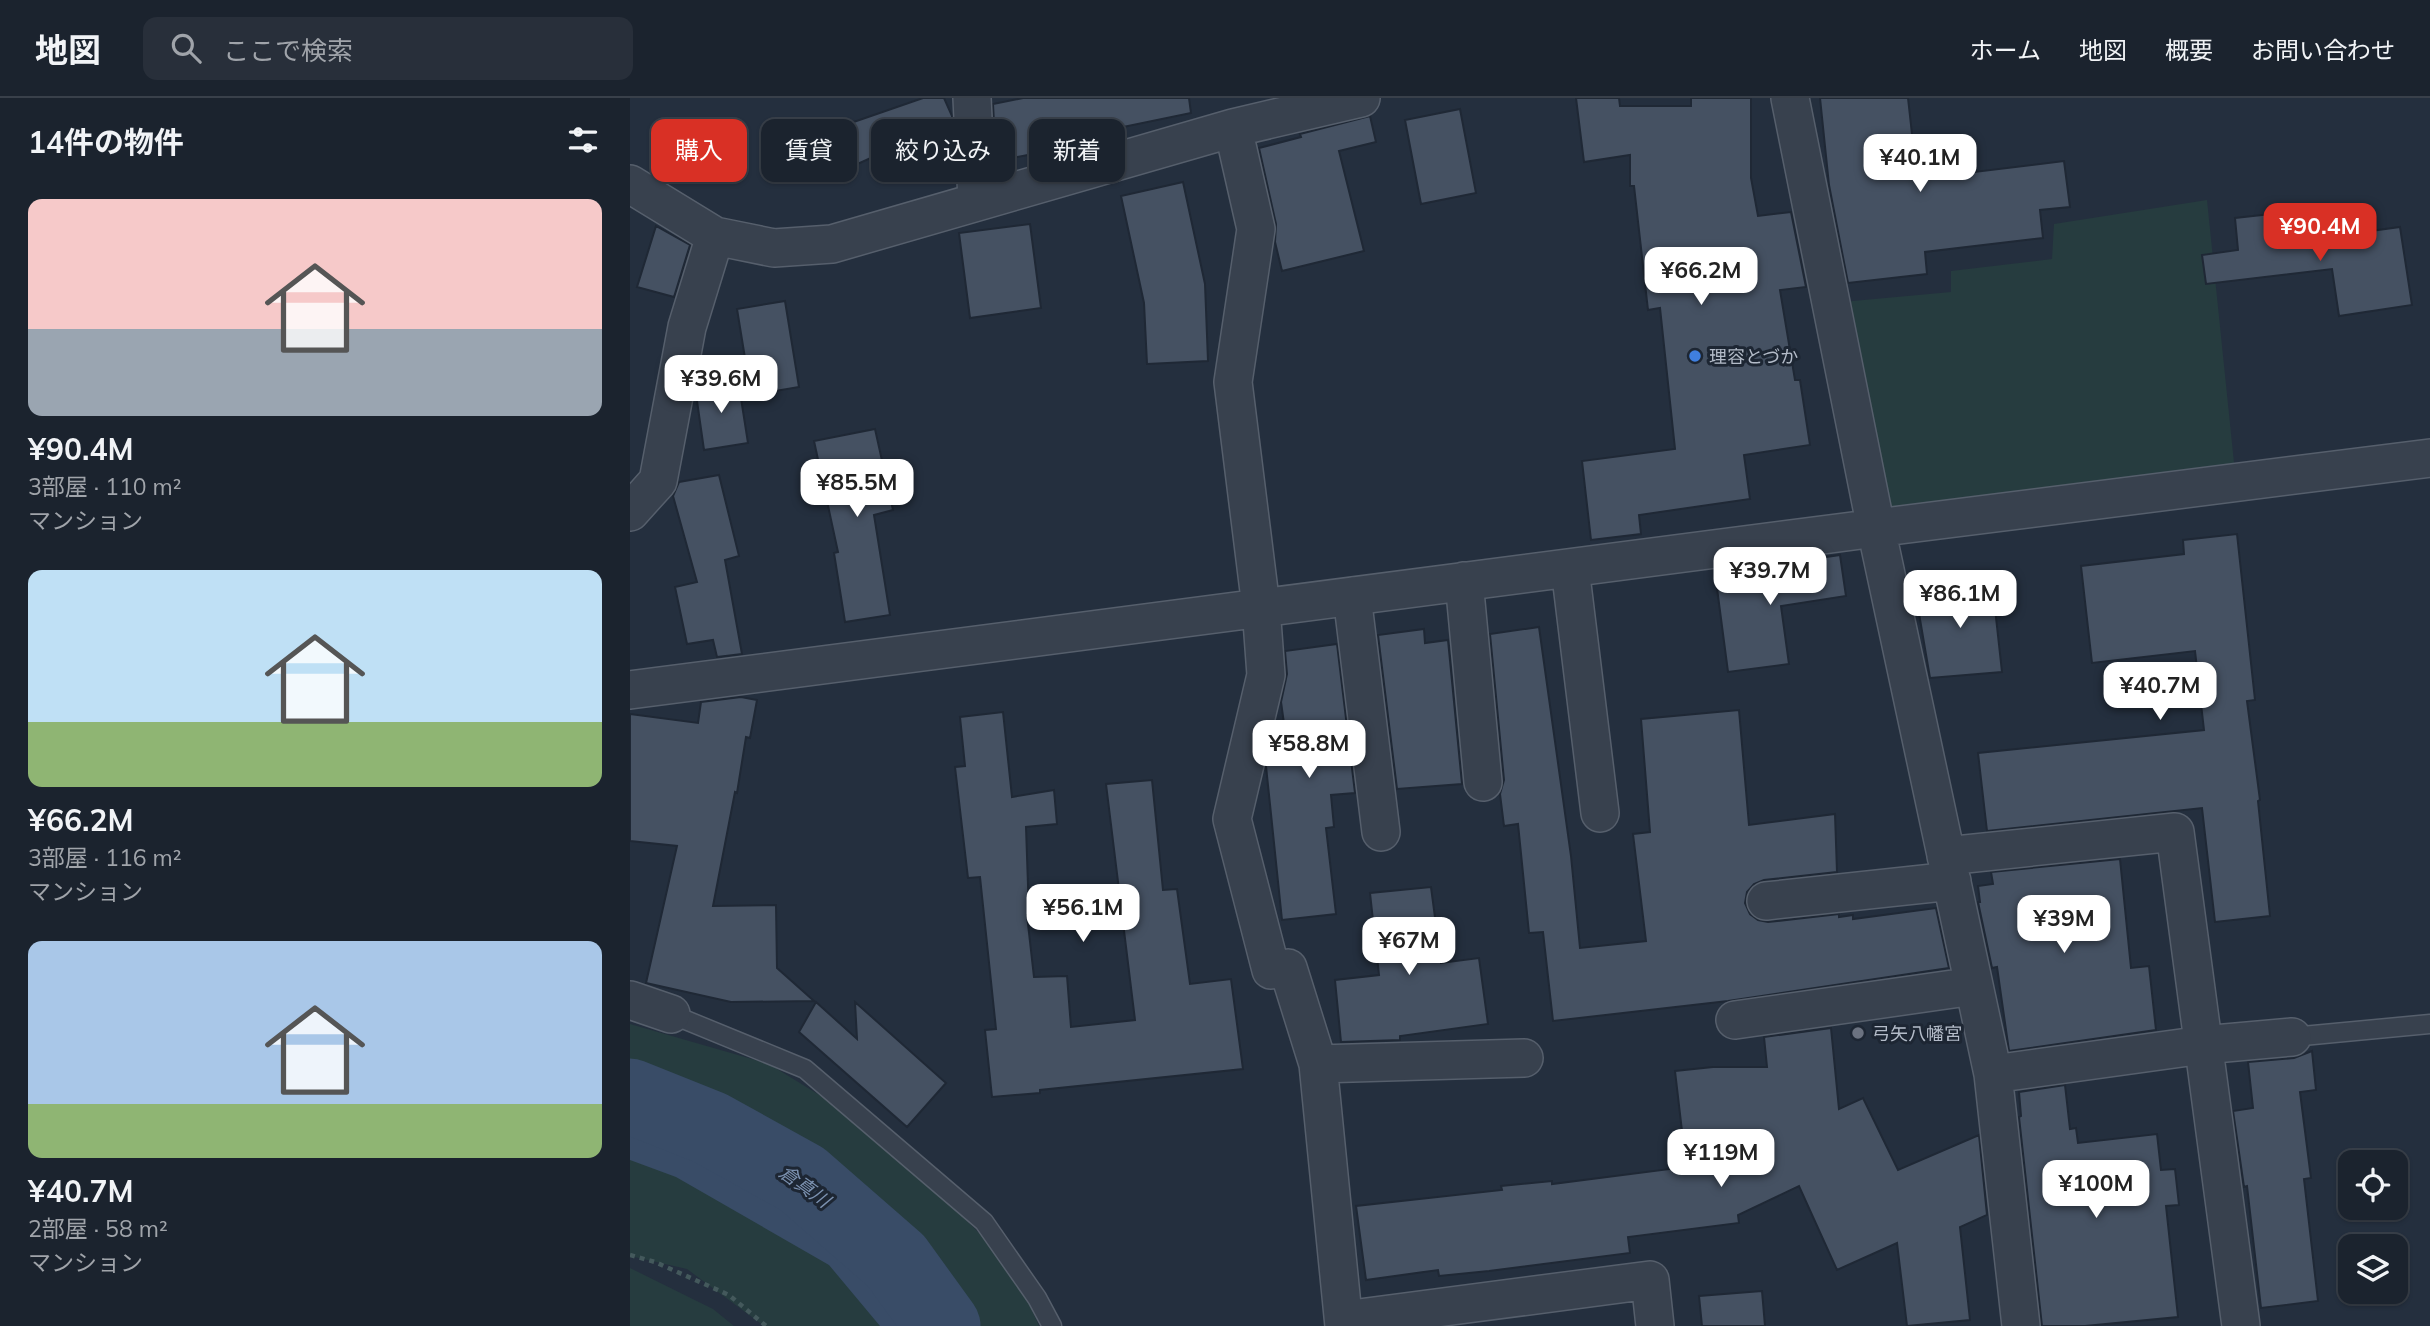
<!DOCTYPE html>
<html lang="ja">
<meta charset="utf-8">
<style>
:root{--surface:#1b232e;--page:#282f3a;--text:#f1f3f6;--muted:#a0a4aa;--line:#39404a;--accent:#d93025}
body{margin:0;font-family:Mulish,"Noto Sans JP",sans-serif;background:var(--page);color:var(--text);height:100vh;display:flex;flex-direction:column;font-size:26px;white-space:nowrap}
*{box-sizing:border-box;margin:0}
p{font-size:23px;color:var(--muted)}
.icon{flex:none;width:38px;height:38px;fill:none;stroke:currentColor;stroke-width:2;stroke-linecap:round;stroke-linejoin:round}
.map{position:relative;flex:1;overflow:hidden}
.panel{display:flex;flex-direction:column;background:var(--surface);width:630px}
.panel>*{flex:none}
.top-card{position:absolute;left:21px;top:21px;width:665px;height:63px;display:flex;gap:14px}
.controls{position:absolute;left:1708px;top:1052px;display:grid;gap:14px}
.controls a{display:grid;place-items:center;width:70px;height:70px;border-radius:14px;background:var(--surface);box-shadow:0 2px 5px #0004,0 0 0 2px var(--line);font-size:35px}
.price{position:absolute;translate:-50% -60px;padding:0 16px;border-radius:14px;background:#fff;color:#222;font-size:23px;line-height:46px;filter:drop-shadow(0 2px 4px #0008)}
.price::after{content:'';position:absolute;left:50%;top:42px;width:21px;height:16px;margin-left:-10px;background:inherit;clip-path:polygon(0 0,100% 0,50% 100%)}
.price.current{background:var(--accent);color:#fff}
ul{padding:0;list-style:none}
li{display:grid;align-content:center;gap:14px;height:371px;padding:0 28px}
li span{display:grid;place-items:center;height:217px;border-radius:14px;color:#555}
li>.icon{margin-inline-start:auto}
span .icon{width:126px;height:126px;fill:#fffc;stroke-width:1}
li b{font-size:30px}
h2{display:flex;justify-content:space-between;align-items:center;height:84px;padding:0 28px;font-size:30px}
.chip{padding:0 24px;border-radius:14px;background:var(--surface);box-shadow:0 2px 5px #0004,0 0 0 2px var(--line);font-size:24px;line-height:63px}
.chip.current{background:var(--accent);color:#fff}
header{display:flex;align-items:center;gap:42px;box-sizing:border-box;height:98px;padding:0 35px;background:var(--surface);border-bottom:2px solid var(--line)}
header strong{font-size:33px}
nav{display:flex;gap:38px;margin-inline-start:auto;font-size:24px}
.search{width:490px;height:63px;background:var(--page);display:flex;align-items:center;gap:18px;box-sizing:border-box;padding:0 24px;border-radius:14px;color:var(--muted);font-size:26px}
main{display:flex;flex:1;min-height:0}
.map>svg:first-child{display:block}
.green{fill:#263c3f}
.water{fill:#394c67}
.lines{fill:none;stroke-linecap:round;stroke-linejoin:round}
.river{stroke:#394c67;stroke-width:75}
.building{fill:#455162;stroke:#1f2835;stroke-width:2}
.service-casing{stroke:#565f6c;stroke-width:21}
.minor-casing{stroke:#565f6c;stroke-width:40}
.path{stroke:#44595c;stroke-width:4.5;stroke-dasharray:5 5;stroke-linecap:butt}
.service{stroke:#38414e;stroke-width:18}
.minor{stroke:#38414e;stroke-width:37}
.shop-dot{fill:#3f7fe0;stroke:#1d2633;stroke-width:2.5}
.worship-dot{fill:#6b7280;stroke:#1d2633;stroke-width:2.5}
.labels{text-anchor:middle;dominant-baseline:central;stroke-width:6;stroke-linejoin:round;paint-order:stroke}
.poi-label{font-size:18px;fill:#b4bcc9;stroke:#1d2633;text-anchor:start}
.water-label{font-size:19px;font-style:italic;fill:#7c92b1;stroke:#1d2633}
</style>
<header>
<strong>地図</strong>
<div class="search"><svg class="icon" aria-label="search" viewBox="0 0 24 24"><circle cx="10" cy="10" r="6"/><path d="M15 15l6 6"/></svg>ここで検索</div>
<nav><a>ホーム</a><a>地図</a><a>概要</a><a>お問い合わせ</a></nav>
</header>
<main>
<section class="panel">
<h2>14件の物件<svg class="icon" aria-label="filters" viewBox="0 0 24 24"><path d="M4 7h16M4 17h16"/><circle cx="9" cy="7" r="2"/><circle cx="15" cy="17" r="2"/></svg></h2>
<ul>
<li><span style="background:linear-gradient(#f6c9c9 60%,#9aa5b1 0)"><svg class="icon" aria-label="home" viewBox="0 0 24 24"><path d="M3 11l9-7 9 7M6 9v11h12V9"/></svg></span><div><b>¥90.4M</b><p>3部屋 · 110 m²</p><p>マンション</p></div></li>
<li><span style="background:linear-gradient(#bfe0f5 70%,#8fb573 0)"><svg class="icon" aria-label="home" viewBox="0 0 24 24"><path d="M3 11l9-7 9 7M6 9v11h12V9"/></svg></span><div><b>¥66.2M</b><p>3部屋 · 116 m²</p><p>マンション</p></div></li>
<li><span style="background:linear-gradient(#a9c7e8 75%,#8fb573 0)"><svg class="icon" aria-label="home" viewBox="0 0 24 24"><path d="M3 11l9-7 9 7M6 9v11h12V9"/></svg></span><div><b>¥40.7M</b><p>2部屋 · 58 m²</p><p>マンション</p></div></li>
</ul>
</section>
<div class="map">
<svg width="1800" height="1228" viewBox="0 0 1800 1228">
<rect width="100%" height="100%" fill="#242f3e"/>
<path class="green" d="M 1577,102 L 1606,384 L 1246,430 L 1201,205 L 1321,194 L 1321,173 L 1422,161 L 1424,126 Z
M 0,926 L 139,966 L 246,1032 L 382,1168 L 409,1228 L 134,1228 L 57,1171 L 0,1158 Z
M 0,1170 L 83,1211 L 104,1228 L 0,1228 Z"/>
<path class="water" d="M 0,992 L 185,1075 L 325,1228 L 250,1228 L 199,1167 L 46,1079 L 0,1062 Z"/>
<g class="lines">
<path class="river" d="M 0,998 L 80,1030 L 172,1081 L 266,1163 L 313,1228"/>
</g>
<path class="building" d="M 293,0 L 314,0 L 322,18 L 323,32 L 278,52 L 276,44 L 188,84 L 169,42 L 212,21 L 215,27 Z
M 393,0 L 559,0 L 561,15 L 401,48 L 403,56 L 366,63 L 363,6 Z
M 946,0 L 989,0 L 990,8 L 1061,8 L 1061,0 L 1121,0 L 1121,80 L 1128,118 L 1161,114 L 1176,189 L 1150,192 L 1165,282 L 1170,282 L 1180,347 L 1114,357 L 1120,401 L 1009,417 L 1011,436 L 961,442 L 952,363 L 1045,351 L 1030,210 L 1018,212 L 1004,88 L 1000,88 L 1000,57 L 954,64 Z
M 1190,0 L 1278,0 L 1287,81 L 1434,63 L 1440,109 L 1410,112 L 1413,140 L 1295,154 L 1297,176 L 1218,185 L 1199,87 Z
M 830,11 L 846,95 L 791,106 L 775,22 Z
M 740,18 L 746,44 L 709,53 L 734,153 L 652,173 L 645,144 L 646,126 L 629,50 L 671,39 L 670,36 Z
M 553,84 L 575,186 L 578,263 L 517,266 L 514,205 L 491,98 Z
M 1650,115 L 1654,145 L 1770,129 L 1782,207 L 1709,218 L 1702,171 L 1576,186 L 1572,157 L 1608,152 L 1605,120 Z
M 400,126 L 411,210 L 340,220 L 329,135 Z
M 26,128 L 60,147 L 44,199 L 7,189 Z
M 155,203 L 169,289 L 121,297 L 107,211 Z
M 108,281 L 118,345 L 74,352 L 66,296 L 67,287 Z
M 245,331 L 263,412 L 244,417 L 260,517 L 215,524 L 204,455 L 208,454 L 184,343 Z
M 89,377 L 109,458 L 95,462 L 112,556 L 87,559 L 83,542 L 57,546 L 45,489 L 67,484 L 43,398 L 49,384 Z
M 1607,436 L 1625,602 L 1617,603 L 1630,702 L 1628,703 L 1640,818 L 1585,824 L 1572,710 L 1357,733 L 1348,655 L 1574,632 L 1565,553 L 1462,565 L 1451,468 L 1554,456 L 1553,442 Z
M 1210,457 L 1216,498 L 1151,508 L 1159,566 L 1098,574 L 1085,475 Z
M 1362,483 L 1372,574 L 1300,580 L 1285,492 Z
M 909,529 L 941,758 L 950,850 L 1016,843 L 1003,736 L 1020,734 L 1011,621 L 1109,612 L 1119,727 L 1205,716 L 1207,774 L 1134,782 L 1124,786 L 1117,794 L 1115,805 L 1120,816 L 1128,822 L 1138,824 L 1209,816 L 1209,819 L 1223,817 L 1223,821 L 1306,810 L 1319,870 L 1098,903 L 923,923 L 913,834 L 899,835 L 888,726 L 874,728 L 870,696 L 874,682 L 860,536 Z
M 794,531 L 795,545 L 818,542 L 832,686 L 767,691 L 748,537 Z
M 707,546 L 725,695 L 701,697 L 704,729 L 696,730 L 706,816 L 652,822 L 636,668 L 641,648 L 657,647 L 651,604 L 657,576 L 655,553 Z
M 111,599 L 127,602 L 120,640 L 116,639 L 107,695 L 105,694 L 83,808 L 146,807 L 147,870 L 184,903 L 101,904 L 16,885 L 47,748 L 0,743 L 0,616 L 68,625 L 71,604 Z
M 373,614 L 382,699 L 424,692 L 427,726 L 396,729 L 399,816 L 397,817 L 404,879 L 437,878 L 441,929 L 505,922 L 476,686 L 522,682 L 533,792 L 547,791 L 560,886 L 601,881 L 613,971 L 410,992 L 410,995 L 362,999 L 355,932 L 366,931 L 350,779 L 338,780 L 325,669 L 335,668 L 330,619 Z
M 1490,761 L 1501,870 L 1519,868 L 1526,932 L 1379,953 L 1367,869 L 1362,870 L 1348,804 L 1350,804 L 1348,788 L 1363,786 L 1361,774 Z
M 801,789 L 811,865 L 849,860 L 858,926 L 770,938 L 770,942 L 711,944 L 705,882 L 749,877 L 740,795 Z
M 186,904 L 227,941 L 225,904 L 316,985 L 277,1029 L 169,934 Z
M 1201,930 L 1209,1011 L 1233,1000 L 1268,1072 L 1349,1037 L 1357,1117 L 1330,1129 L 1340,1222 L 1277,1228 L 1267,1145 L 1207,1172 L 1169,1088 L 1108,1117 L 1109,1125 L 998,1139 L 1000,1155 L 859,1173 L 809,1178 L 808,1172 L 736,1182 L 726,1108 L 872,1092 L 871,1088 L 922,1083 L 922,1086 L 1048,1070 L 1047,1060 L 1055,1059 L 1045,973 L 1083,969 L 1137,969 L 1134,939 Z
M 1682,953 L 1686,992 L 1670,994 L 1681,1080 L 1674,1081 L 1688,1203 L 1631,1210 L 1617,1088 L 1614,1089 L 1603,1013 L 1623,1010 L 1618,964 L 1664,960 Z
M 1435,987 L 1440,1031 L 1446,1030 L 1448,1045 L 1527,1036 L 1531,1072 L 1545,1071 L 1549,1107 L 1536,1108 L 1548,1219 L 1455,1228 L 1412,1228 L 1389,1019 L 1391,1018 L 1389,994 Z
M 1132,1193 L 1135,1228 L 1072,1228 L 1069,1198 Z"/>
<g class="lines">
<g class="service-casing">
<path id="service" d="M 41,916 L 175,971 L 354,1124 L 407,1200 L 422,1228
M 1662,939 L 1800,926"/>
</g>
<g class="minor-casing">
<path id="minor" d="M 342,0 L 347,102
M 1160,0 L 1246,430 L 1363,976 L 1391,1228
M 603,30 L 626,131 L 603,284 L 631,509 L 636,577 L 602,721 L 641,872 L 658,870 L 688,966 L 714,1228
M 0,86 L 85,138 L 144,150 L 202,146 L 603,30 L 731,0
M 0,414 L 28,383 L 57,229 L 85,138
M 940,470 L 970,715
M 834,483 L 853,684
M 722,498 L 751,734
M 0,592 L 1246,430 L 1800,360
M 1316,758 L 1545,734 L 1611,1228
M 1136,803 L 1322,783
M 0,902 L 41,916
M 1105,922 L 1344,888
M 688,966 L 894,960
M 1363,976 L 1573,947 L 1662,939
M 714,1222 L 1020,1182 L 1025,1228"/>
</g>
<path class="path" d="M 0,1157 L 25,1164 L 99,1197 L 136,1228"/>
<use href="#service" class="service"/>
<use href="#minor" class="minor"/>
</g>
<circle class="shop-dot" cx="1065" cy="258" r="7"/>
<circle class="worship-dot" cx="1228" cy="935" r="7"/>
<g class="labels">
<g class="poi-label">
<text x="1079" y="258">理容とづか</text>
<text x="1242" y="935">弓矢八幡宮</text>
</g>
<g class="water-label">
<text transform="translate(175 1088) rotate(36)">倉真川</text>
</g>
</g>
</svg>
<div class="controls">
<a><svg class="icon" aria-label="locate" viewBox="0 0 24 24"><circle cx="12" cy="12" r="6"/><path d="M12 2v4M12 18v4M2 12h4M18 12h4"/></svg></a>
<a><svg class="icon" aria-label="layers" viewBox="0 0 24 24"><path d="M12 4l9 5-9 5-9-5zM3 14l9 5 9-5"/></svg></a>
</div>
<b class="price" style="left:1290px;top:96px">¥40.1M</b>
<b class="price current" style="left:1690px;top:165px">¥90.4M</b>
<b class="price" style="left:1071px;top:209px">¥66.2M</b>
<b class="price" style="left:91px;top:317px">¥39.6M</b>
<b class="price" style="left:227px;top:421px">¥85.5M</b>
<b class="price" style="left:1140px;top:509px">¥39.7M</b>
<b class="price" style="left:1330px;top:532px">¥86.1M</b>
<b class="price" style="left:1530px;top:624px">¥40.7M</b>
<b class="price" style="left:679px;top:682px">¥58.8M</b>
<b class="price" style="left:453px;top:846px">¥56.1M</b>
<b class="price" style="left:1434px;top:857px">¥39M</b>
<b class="price" style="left:779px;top:879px">¥67M</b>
<b class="price" style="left:1091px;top:1091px">¥119M</b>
<b class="price" style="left:1466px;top:1122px">¥100M</b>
<div class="top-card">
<a class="chip current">購入</a>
<a class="chip">賃貸</a>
<a class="chip">絞り込み</a>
<a class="chip">新着</a>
</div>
</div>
</main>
